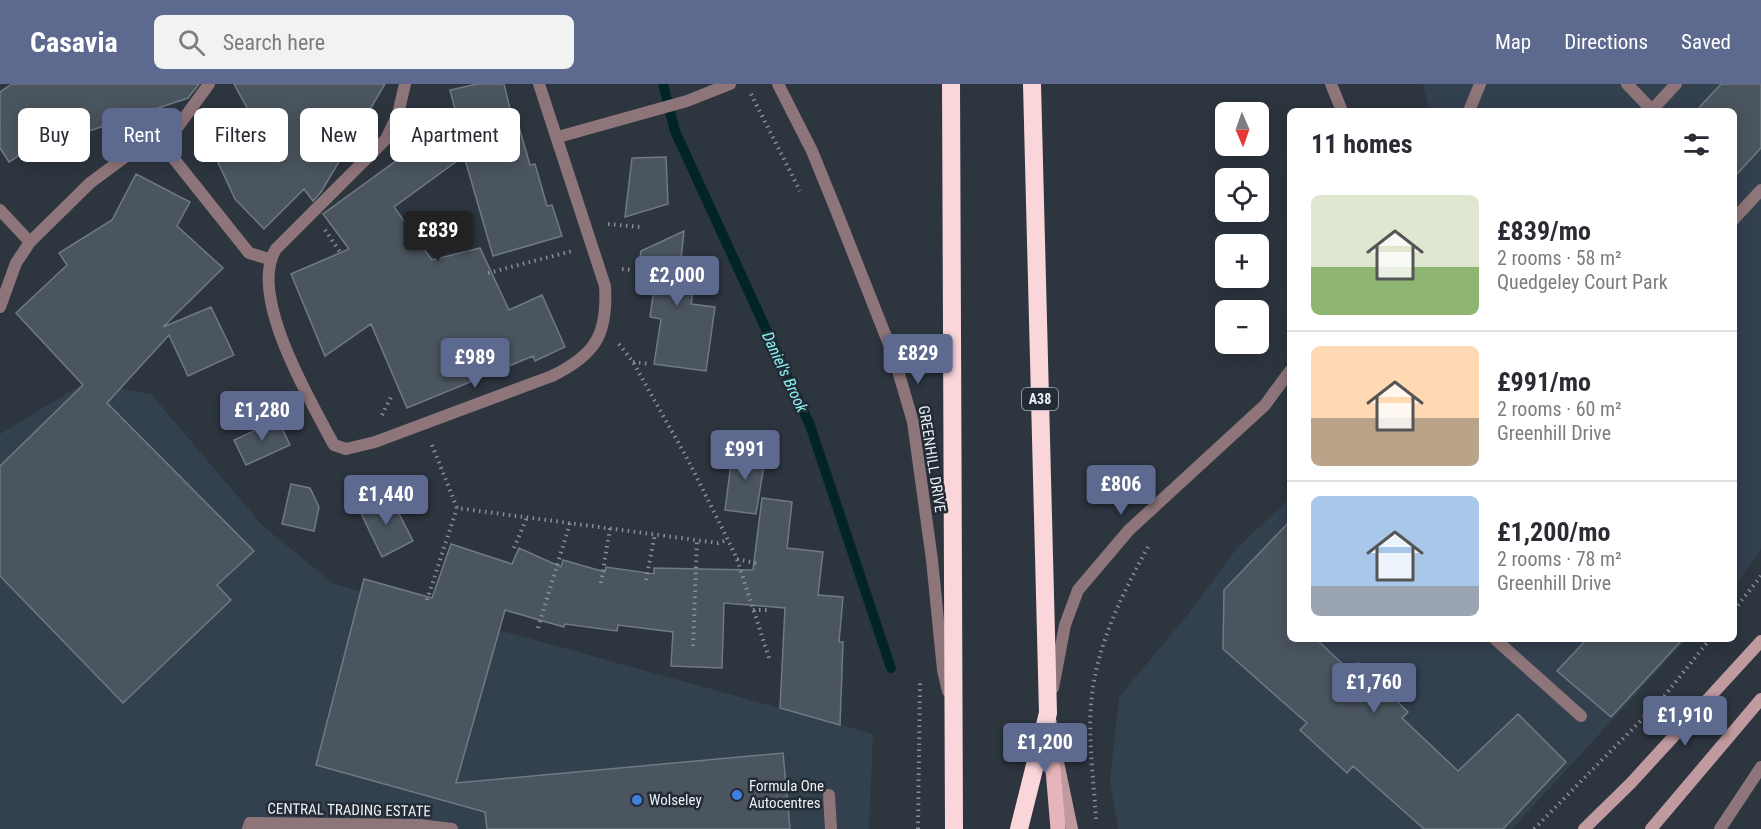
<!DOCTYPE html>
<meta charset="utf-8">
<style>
:root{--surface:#fff;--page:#f2f2f3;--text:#2b2b33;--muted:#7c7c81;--line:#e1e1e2;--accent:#5d698e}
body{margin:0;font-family:"Roboto Condensed",sans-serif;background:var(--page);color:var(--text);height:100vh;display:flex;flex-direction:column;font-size:22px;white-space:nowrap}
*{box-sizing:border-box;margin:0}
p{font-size:20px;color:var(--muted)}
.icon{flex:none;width:33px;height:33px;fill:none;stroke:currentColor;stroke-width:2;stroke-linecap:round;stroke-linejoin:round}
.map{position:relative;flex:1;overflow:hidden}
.drawer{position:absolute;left:1287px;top:24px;width:450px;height:534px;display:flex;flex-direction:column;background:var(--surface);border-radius:9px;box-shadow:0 3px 15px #0003}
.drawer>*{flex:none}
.hud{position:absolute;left:18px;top:24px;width:570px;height:54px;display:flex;gap:12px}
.needle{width:39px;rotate:178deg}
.controls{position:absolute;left:1215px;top:18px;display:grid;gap:12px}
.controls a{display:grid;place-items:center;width:54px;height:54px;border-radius:9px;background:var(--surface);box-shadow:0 3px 15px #0003;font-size:30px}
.price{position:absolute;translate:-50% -51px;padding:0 14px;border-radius:6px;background:var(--accent);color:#fff;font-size:20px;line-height:39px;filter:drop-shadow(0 2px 3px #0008)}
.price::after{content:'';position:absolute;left:50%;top:36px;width:18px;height:14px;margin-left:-9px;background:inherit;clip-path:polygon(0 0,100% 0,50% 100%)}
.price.active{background:#222;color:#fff}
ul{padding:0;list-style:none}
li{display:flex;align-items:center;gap:18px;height:150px;padding:0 24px}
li+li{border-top:2px solid var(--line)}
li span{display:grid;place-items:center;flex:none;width:168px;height:120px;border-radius:9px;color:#555}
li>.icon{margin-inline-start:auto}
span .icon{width:72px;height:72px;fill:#fffc;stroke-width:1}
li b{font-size:26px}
h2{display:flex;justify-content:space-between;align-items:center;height:72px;padding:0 24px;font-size:26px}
.tag{padding:0 21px;border-radius:9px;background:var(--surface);box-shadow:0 3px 15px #0003;font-size:21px;line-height:54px}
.tag.active{background:var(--accent);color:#fff}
header{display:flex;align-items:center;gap:36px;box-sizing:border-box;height:84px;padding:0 30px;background:var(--accent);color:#fff}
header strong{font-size:28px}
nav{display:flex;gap:33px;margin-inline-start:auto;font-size:21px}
.search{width:420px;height:54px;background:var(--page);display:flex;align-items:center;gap:15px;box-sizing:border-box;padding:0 21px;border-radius:9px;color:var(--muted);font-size:22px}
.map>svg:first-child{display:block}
.built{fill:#33404e}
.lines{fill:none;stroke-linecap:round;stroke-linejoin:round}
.stream{stroke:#012526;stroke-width:10}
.building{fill:#4b555f;stroke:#707a85;stroke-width:1.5}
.path{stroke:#888f97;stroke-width:4;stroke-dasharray:1.5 4.5;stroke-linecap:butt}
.lane{stroke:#8e7579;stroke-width:12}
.street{stroke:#8e7579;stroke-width:12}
.secondary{stroke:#c09a9f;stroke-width:12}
.primary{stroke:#e6b5bc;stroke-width:15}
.highway{stroke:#fad6db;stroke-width:18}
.shop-dot{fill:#3f7fe0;stroke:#232b35;stroke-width:2}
.labels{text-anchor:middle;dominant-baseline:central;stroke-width:5;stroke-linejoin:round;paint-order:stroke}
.shield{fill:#232b35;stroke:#b0b6be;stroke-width:1.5}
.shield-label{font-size:14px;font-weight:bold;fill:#ecf2f8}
.street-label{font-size:15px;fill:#ecf2f8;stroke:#232b35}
.poi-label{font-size:15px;fill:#ecf2f8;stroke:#232b35;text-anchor:start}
.water-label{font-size:16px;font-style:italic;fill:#89f1f4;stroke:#232b35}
</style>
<header>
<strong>Casavia</strong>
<div class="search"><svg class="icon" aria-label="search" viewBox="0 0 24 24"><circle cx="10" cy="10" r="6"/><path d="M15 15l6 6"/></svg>Search here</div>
<nav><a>Map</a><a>Directions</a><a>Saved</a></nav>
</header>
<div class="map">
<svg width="1761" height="745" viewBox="0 0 1761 745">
<rect width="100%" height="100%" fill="#2d353f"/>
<path class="built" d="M 1423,0 L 1761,0 L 1761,465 L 1734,504 L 1734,27 L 1429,27 Z
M 86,298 L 151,310 L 263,442 L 334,500 L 873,650 L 869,745 L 0,745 L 0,350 Z
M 1290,414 L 1290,555 L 1687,555 L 1512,745 L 1118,745 L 1110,696 L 1119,613 L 1189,529 L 1237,464 Z"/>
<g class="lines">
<path class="stream" d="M 663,0 L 675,47 L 810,341 L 891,584"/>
</g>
<path class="building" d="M 12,0 L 199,0 L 188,14 L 86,48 L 81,32 L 9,78 L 0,64 L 0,8 Z
M 234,0 L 385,0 L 321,108 L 313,117 L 304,105 L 264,145 L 235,115 L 202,44 L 247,24 Z
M 477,0 L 504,0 L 513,37 L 517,36 L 530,81 L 535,80 L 547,122 L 552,121 L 562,152 L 493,172 L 464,72 L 394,123 L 432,176 L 480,164 L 509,226 L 542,211 L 565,263 L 535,277 L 533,272 L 407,324 L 371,240 L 325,272 L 291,190 L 349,165 L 323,130 L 418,61 L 420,65 L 462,52 L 450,6 Z
M 1721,0 L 1761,0 L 1761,64 L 1734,93 L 1734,27 L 1696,27 Z
M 666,73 L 668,120 L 625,133 L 632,74 Z
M 136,90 L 190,118 L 177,142 L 223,184 L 163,243 L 211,223 L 234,271 L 188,292 L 169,251 L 107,319 L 254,467 L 217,501 L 231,516 L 123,619 L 0,492 L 0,382 L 83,301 L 16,229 L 67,181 L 59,169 L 112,136 Z
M 684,147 L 681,175 L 698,178 L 691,220 L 715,223 L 706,287 L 654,280 L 661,235 L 650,233 L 656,190 L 638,187 L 641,167 Z
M 278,336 L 290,361 L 246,381 L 234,356 Z
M 733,364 L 766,369 L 756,430 L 725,426 Z
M 291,400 L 310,404 L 319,423 L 314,447 L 282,440 Z
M 390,412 L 413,457 L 382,473 L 360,427 Z
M 762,414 L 792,418 L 787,464 L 823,468 L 818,511 L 843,513 L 839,558 L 843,558 L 840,641 L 780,624 L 785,524 L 724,519 L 722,584 L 671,582 L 673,548 L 618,541 L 617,547 L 565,540 L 564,543 L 505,526 L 456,699 L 783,669 L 790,745 L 487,745 L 485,728 L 316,681 L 364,495 L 432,514 L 451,460 L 512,480 L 519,464 L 561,483 L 563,476 L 605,488 L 606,483 L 654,490 L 654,484 L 753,486 Z
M 1290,437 L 1290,555 L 1316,555 L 1350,587 L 1358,579 L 1408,628 L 1402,634 L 1458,687 L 1518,630 L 1566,678 L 1503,745 L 1424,745 L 1353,682 L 1347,689 L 1300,646 L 1307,639 L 1223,565 L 1224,506 Z
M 1587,555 L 1683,555 L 1611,633 L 1557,587 Z"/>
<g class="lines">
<path class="path" d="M 751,10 L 800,107
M 608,140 L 640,143
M 325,146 L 340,168
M 622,185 L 633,186
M 488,189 L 572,167
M 619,260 L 633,278 L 689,378 L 728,456 L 737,475 L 770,577
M 633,278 L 650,280
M 382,331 L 391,313
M 432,361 L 457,424 L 718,459 L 728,456
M 514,464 L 527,433
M 737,475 L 759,480
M 646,496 L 655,450
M 601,499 L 610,444
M 427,516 L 457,424
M 753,526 L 771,526
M 1734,526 L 1761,492
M 538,544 L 570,439
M 693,562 L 697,456
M 1096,735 C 1094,698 1088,658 1091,621 C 1095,565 1121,512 1148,463
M 918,745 L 920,599
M 1534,745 L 1662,615 L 1710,555"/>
<path class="lane" d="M 1627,0 L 1652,26 L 1676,0
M 1734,135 L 1761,106
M 829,711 L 831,745
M 248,745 L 250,739 L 419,741 L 452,745"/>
<path class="street" d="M 209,0 L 177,44 L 166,65 L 249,169 L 269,175
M 405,0 L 398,30 L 386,55 L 276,165 C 247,211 311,318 334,361 L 346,365 L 375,358 L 552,292 C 595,271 608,251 605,202 L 539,0
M 778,0 L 812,67 L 836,126 L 894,273 L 913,338 L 932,476 L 943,586 L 948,607
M 1331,0 L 1342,27
M 1469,27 L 1480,0
M 558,53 L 687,17 L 730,0
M 0,126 L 30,158
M 0,223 L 16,179 L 30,158 L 90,99 L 129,70 L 166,65
M 1495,555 L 1581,632
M 1053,604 L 1065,541 L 1078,506 L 1129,446 L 1265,321 L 1290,287
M 1720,745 L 1761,683"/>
<path class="secondary" d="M 1058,678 L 1072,745
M 1584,745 L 1631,699 L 1761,557
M 1651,745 L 1761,615"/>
<path class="primary" d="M 1049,638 L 1058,745"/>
<path class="highway" d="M 951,0 L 954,745
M 1019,745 L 1048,629 L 1032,0"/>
</g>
<g class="shop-dot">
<circle cx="737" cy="711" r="6"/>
<circle cx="637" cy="716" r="6"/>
</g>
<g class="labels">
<rect class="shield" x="1022" y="304" width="36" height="22" rx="4.5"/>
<g class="shield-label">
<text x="1040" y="315">A38</text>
</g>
<g class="street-label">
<text transform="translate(932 375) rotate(81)">GREENHILL DRIVE</text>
<text transform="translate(349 726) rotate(1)">CENTRAL TRADING ESTATE</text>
</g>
<g class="poi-label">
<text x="749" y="702">Formula One<tspan x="749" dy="17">Autocentres</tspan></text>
<text x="649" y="716">Wolseley</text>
</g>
<g class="water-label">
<text transform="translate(785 288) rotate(65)">Daniel's Brook</text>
</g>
</g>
</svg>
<div class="controls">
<a><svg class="needle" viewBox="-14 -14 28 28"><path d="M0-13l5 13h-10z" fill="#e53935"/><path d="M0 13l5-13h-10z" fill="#7c7c81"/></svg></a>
<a><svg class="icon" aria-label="locate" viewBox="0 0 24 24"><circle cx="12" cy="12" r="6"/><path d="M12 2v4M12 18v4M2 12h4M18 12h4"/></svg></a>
<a>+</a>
<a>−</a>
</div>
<b class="price active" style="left:438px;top:178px">£839</b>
<b class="price" style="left:677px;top:223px">£2,000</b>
<b class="price" style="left:918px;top:301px">£829</b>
<b class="price" style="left:475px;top:305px">£989</b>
<b class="price" style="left:262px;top:358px">£1,280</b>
<b class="price" style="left:745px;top:397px">£991</b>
<b class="price" style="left:1121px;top:432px">£806</b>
<b class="price" style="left:386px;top:442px">£1,440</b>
<b class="price" style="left:1374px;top:630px">£1,760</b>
<b class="price" style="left:1685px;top:663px">£1,910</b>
<b class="price" style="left:1045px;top:690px">£1,200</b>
<div class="hud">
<a class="tag">Buy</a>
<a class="tag active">Rent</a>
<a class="tag">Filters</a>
<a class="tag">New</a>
<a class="tag">Apartment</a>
</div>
<section class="drawer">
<h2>11 homes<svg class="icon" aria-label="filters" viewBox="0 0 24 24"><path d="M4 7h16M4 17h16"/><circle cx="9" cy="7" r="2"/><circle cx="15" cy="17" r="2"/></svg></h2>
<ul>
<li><span style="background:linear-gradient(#dfe7d0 60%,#8fb573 0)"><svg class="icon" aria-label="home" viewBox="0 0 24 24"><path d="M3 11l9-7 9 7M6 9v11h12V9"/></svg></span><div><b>£839/mo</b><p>2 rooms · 58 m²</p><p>Quedgeley Court Park</p></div></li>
<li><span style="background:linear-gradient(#ffd9b3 60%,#b9a48a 0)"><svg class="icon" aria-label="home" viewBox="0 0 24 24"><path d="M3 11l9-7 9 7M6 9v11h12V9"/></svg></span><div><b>£991/mo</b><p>2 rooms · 60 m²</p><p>Greenhill Drive</p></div></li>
<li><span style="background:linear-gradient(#a9c7e8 75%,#9aa5b1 0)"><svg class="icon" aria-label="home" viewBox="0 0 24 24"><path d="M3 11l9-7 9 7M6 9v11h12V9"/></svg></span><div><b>£1,200/mo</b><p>2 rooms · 78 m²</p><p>Greenhill Drive</p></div></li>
</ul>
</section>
</div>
